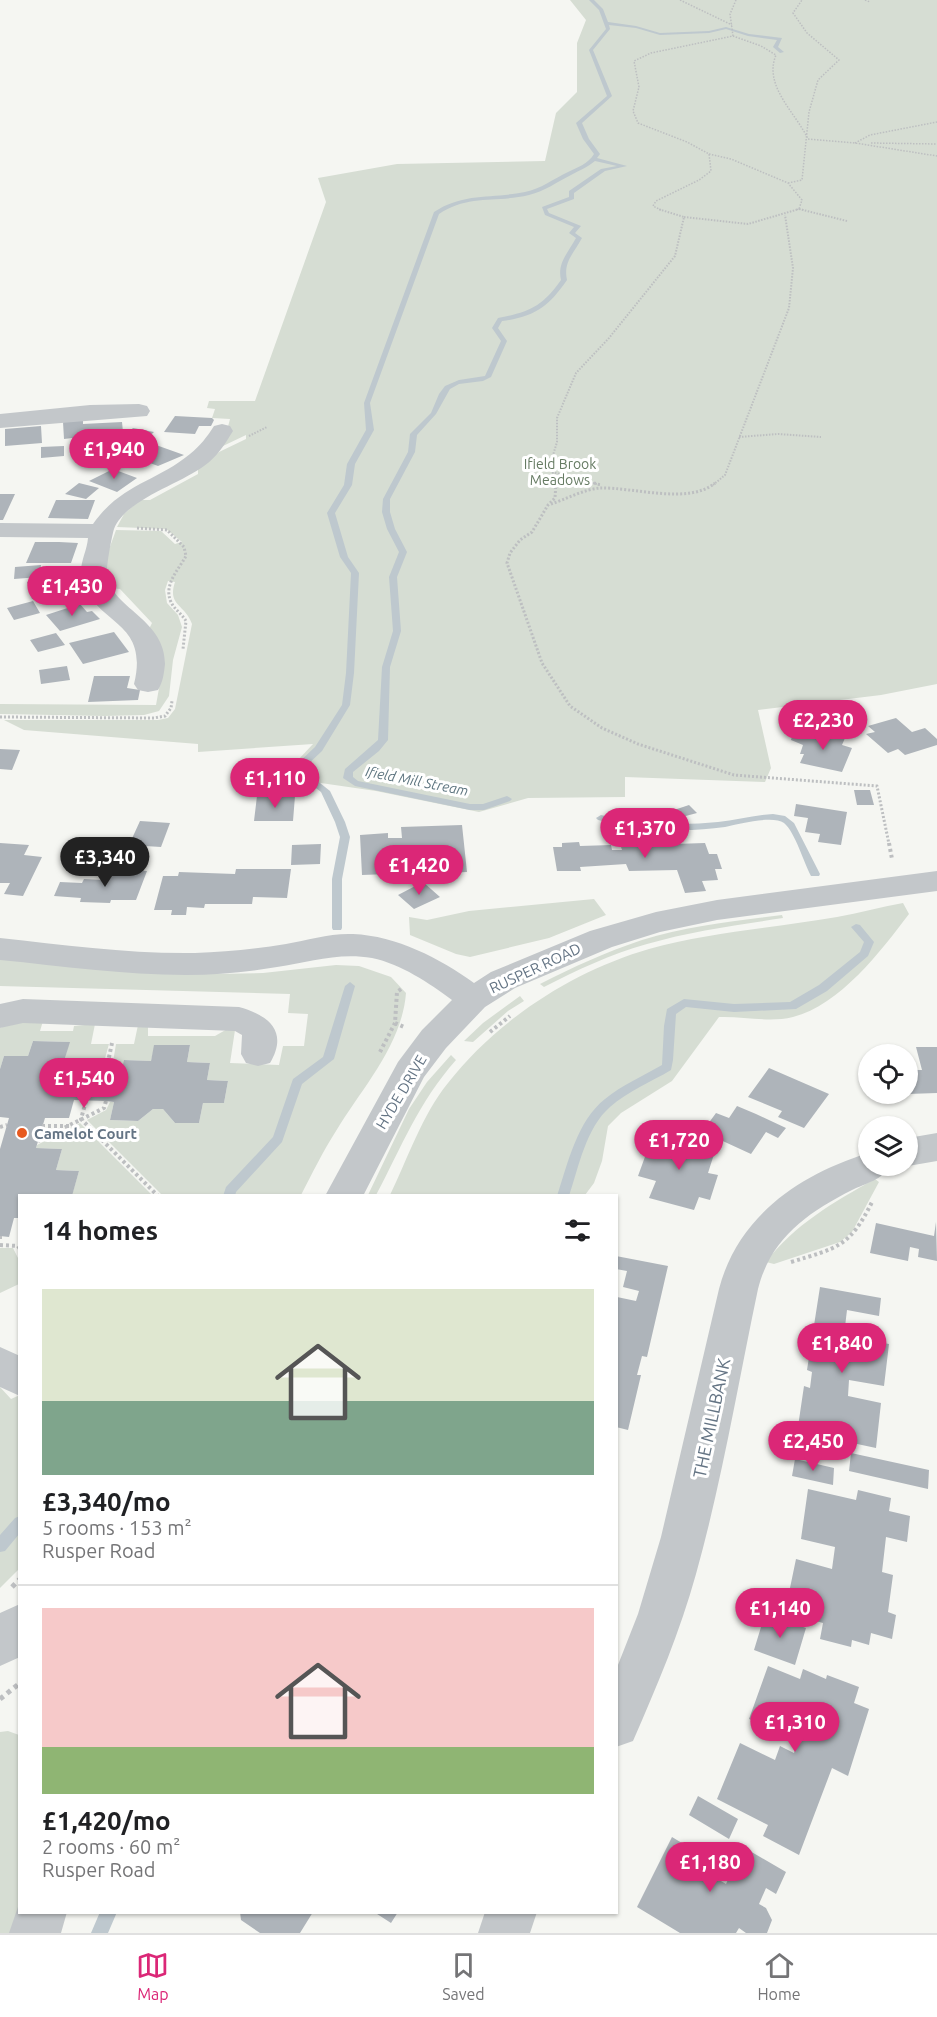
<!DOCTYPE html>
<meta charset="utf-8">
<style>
:root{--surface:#fff;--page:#f6f6f6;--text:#202124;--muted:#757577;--line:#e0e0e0;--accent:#db2777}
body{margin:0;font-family:Ubuntu,sans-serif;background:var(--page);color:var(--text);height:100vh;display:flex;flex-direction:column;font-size:22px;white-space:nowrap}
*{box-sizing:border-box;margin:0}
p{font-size:20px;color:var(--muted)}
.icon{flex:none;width:33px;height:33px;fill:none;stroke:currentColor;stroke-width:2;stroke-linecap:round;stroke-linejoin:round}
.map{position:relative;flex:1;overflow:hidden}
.details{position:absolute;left:18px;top:1194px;width:600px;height:720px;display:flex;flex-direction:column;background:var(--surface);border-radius:0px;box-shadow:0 2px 4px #0004}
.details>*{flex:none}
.tools{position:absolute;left:858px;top:1044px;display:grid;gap:12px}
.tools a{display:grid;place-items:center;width:60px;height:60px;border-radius:50%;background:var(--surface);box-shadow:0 2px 4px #0004;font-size:30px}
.price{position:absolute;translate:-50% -51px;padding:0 14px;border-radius:21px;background:var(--accent);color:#fff;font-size:20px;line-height:39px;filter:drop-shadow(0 2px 3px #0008)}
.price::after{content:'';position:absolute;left:50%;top:36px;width:18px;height:14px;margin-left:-9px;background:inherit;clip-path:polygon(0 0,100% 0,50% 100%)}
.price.current{background:#222;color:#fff}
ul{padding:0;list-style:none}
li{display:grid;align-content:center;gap:12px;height:318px;padding:0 24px}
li+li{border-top:2px solid var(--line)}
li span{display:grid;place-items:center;height:186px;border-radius:0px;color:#555}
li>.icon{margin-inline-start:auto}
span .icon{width:108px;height:108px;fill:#fffc;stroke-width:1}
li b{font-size:26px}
h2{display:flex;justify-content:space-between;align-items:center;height:72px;padding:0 24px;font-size:26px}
.dock{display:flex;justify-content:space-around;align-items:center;height:84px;border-top:2px solid var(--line);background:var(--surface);font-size:16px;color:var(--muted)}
.dock a{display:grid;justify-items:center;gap:3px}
.dock .current{color:var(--accent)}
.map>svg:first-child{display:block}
.green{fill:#d6ddd3}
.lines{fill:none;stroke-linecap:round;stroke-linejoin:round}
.stream{fill:#bec8ce;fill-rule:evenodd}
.building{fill:#aeb4ba}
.path-far4{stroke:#bdbfc1;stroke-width:1.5;stroke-dasharray:1.5 1.5;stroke-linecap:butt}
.path-far3{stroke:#bdbfc1;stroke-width:2;stroke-dasharray:1.5 1.5;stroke-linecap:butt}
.path-far2{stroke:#bdbfc1;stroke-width:3;stroke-dasharray:2 2;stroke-linecap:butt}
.path-far1{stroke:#bdbfc1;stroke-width:4;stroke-dasharray:3 3;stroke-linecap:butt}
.path{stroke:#bdbfc1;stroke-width:5;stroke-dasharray:4.5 4.5;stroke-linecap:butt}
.minor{fill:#c3c7ca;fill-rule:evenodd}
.poi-dot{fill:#e75a20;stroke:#fff;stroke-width:2}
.labels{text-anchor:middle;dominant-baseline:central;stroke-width:6;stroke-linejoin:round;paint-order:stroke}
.far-park-label{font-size:14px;fill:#667b63;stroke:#fff}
.far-water-label{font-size:14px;font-style:italic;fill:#5f7681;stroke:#fff}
.street-label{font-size:15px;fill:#647484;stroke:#fff}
.poi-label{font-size:15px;font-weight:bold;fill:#647484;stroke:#fff;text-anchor:start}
.near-street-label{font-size:18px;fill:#647484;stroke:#fff}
</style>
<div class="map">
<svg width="937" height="1933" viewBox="0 0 937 1933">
<rect width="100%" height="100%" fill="#f5f6f2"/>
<path class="green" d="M 570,0 L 937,0 L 937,684 L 881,695 L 758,710 L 771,768 L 765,782 L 625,777 L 625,797 L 528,798 L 479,812 L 376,791 L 307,781 L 297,774 L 294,768 L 298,760 L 313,744 L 198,752 L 198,744 L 24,730 L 4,720 L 158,720 L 168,718 L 175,709 L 192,624 C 185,604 167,606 175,582 L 168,581 L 165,590 L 167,603 L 178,615 L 182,627 L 173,660 L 169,696 L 159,711 L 144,715 L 104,716 L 2,714 L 0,714 L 0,704 L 156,705 L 163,666 L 149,629 L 152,623 L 120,589 L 110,588 C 98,570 110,548 116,530 L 161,531 L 175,544 L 182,542 L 166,529 L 117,527 L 124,514 L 140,500 L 150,500 L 198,474 L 198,469 L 219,452 L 246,439 L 246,435 L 223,446 L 230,419 L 212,418 L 215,409 L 207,408 L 209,401 L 255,401 L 326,202 L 318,178 L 397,164 L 545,161 L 556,113 L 577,92 L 577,43 L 586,20 Z
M 594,899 L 606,915 L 549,938 L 470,957 L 456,954 L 410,935 L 409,917 L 427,920 L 469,911 Z
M 903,903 L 909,914 C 881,951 840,1005 793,1017 C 769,1023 743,1016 719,1017 L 672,1081 L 621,1113 L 608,1126 L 602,1161 L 594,1183 L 585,1195 L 390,1195 C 408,1158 422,1115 448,1083 C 497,1020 573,971 649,949 C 710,932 774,928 837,917 C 859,913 881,907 903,903 Z
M 782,915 L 783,918 C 738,925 691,931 647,944 C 611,954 577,970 544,987 L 540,984 C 573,967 606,952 642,940 C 687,926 735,921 782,915 Z
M 0,957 L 214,974 L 263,973 L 336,965 L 359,966 L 391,977 L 406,993 C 402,1045 362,1088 336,1131 C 323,1151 312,1174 301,1195 L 163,1196 L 87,1120 L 106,1110 L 110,1102 L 114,1102 L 110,1120 L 138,1121 L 153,1109 L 163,1109 L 175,1123 L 199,1123 L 203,1103 L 224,1103 L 228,1081 L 207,1080 L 210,1063 L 187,1062 L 190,1045 L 155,1045 L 151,1061 L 125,1060 L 120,1078 L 117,1078 L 113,1062 L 116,1044 L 134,1044 L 138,1025 L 148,1026 L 148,1036 L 215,1036 L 229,1028 L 235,1030 L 230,1063 L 279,1065 L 283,1046 L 304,1046 L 308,1014 L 288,1013 L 290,994 L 0,986 Z
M 520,996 L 524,1001 L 508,1011 L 473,1042 L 464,1041 L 483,1023 Z
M 43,1021 L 40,1031 L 73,1031 L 74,1026 L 95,1024 L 91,1044 L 109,1044 L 104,1062 L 89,1077 L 83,1077 L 87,1059 L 65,1058 L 69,1042 L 33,1041 L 28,1056 L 4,1056 L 0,1069 L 0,1028 L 10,1024 Z
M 451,1055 L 456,1060 C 418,1103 402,1146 376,1195 L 368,1195 L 409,1109 L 427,1082 Z
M 80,1123 L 152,1195 L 72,1195 L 79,1171 L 56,1170 L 62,1149 L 36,1148 L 37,1145 Z
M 875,1179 L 879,1182 L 852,1232 L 840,1242 L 774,1264 L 766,1262 C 795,1224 834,1202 875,1179 Z
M 0,1248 L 13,1248 L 19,1260 L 19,1284 L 0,1293 Z
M 0,1387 L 11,1399 L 20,1395 L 19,1569 L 0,1588 Z
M 8,1731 L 19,1735 L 20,1912 L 16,1933 L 0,1933 L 0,1732 Z"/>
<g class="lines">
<path class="stream" d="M 589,0 L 594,0 L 603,9 L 608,22 L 636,26 L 660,33 L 709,31 L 726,27 L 749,34 L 782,38 L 778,47 L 784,52 L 780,53 L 773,47 L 777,40 L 748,36 L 726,29 L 709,33 L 660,35 L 636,28 L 609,25 L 610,29 L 593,50 L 612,96 L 582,123 L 589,139 L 600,154 L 597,158 L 627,166 L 605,171 L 574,193 L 574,199 L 547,209 L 549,213 L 581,226 L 575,233 L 582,238 C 574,253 563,262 567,280 C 549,306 535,317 502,321 L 498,328 L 507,341 L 491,377 L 483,381 L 459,384 L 450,389 L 436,414 L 417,435 L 415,452 L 390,499 L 390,512 L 395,529 L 407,552 L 397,577 L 401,631 L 390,667 L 388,740 L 379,751 L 353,772 L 353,777 L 358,781 L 470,804 L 483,804 L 507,796 L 512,799 L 510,801 L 484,810 L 470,810 L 355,786 L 343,778 L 345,769 L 378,740 L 382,667 L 393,631 L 389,577 L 399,552 L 387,529 L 382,512 L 383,499 L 408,452 L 410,434 L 431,413 L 439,394 L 445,386 L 459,380 L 485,376 L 501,341 L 492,328 L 498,318 C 529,312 542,307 561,280 C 557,263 568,253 576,238 L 569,233 L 574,227 L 545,215 L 542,207 L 569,197 L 569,191 L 601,169 L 617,166 L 595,161 C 588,167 580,170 571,175 C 557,182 545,191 529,195 C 497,203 468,194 439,214 L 370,403 L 374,430 L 355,464 L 352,485 L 335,513 L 348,557 L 359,573 L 354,673 L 350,705 L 322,751 L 305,767 L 305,771 L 330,791 L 345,822 L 350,837 L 342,879 L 342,928 L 341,930 L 333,930 L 332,928 L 332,879 L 340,837 L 335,822 L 321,792 L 295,772 L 295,766 L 315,747 L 342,705 L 346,673 L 351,573 L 340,557 L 327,513 L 344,485 L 347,464 L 366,430 L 364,403 L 434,212 C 464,192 492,199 525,192 C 541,189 553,179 568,172 C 578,167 588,164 594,154 L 583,139 L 576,123 L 607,96 L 589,50 L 606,29 L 599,10 Z
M 773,814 L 785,816 L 794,823 L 820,874 L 819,876 L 811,876 C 804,863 795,832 784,823 C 773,815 738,824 725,827 C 684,833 638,830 598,820 L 596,818 L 601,815 C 639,824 679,826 718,822 C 736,820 754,815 773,814 Z
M 856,924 L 860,925 L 874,942 L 868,956 L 827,991 L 796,1009 L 734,1012 L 686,1007 L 676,1014 L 673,1060 L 671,1070 C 651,1082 628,1091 610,1107 C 586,1128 579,1166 569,1196 L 557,1196 C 568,1163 577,1121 605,1099 C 622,1085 643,1076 662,1065 L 664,1026 L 667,1009 L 684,999 L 734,1004 L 790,1002 L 819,985 L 860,952 L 864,942 L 851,927 Z
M 350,982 L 355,986 L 334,1059 L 302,1084 L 282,1142 L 236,1192 L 235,1196 L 223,1196 L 226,1187 L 273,1137 L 293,1079 L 323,1057 L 345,986 Z
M 20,1516 L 20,1533 L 5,1551 L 0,1552 L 0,1535 L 15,1518 Z
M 100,1912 L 117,1912 L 108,1933 L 91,1933 Z"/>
</g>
<path class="building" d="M 175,416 L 212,418 L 214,420 L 211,426 L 199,426 L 195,434 L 164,432 Z
M 83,420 L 83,424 L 122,422 L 123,432 L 64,439 L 63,422 Z
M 41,426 L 42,443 L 5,446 L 5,429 Z
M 133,428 L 154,432 L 143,442 L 122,438 Z
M 156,445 L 184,455 L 158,466 L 134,457 Z
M 64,446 L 64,456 L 41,458 L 41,447 Z
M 115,452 L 132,458 L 115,467 L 98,461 Z
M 113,469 L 137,478 L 117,492 L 89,481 Z
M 79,483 L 99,488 L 86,499 L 65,494 Z
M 0,494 L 15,494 L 3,520 L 0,520 Z
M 56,500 L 95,500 L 88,519 L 48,518 Z
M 35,542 L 59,542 L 78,543 L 71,563 L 26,563 Z
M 41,565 L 40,577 L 14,579 L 15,567 Z
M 69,576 L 71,585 L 66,586 L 69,594 L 32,599 L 27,582 Z
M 33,601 L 40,613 L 14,620 L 7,608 Z
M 80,604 L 87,612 L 92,611 L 100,619 L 60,631 L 46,615 Z
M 114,632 L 129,652 L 83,664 L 69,643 Z
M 56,633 L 65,645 L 38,652 L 30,640 Z
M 67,666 L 70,680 L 41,684 L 39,670 Z
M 94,676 L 130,676 L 127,688 L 140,690 L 138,700 L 88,702 Z
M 896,718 L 912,732 L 925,728 L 937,739 L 937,745 L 905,755 L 898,749 L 888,753 L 866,734 L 875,732 L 868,726 Z
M 810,731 L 845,738 L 842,745 L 852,748 L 842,772 L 800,763 L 804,754 L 800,754 L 803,745 L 791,740 L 792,736 L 799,735 L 807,737 Z
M 0,749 L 20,750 L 12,770 L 0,769 Z
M 854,790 L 870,790 L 874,805 L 857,805 Z
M 257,796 L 295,796 L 293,821 L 254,821 Z
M 796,804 L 847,812 L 841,845 L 818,842 L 820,834 L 805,832 L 808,818 L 794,816 Z
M 689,805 L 697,813 L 682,817 L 674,810 Z
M 140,821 L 170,823 L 161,847 L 129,845 Z
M 462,825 L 467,872 L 440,873 L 440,867 L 414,868 L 413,864 L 405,865 L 403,845 L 388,846 L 389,874 L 362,875 L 360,835 L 388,833 L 388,838 L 402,838 L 401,827 Z
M 640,832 L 644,845 L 705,843 L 709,854 L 717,854 L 722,869 L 715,869 L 718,880 L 702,881 L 706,891 L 685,893 L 677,870 L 629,871 L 626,864 L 580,867 L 581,871 L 557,871 L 553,847 L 562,847 L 562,843 L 579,842 L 580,846 L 611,845 L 612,850 L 622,850 L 617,834 Z
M 0,843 L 29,845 L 24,855 L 42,857 L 23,896 L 4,894 L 10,883 L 0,883 Z
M 321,844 L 320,864 L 291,865 L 292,845 Z
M 236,869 L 291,869 L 287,898 L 253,897 L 252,904 L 205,904 L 204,908 L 187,907 L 186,915 L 171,915 L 172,910 L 154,910 L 163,876 L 178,876 L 179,872 L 235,874 Z
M 124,870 L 147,871 L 136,900 L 111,900 L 110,903 L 80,902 L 81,898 L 54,896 L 60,882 L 82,883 L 84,879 L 103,880 L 106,874 L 122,875 Z
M 423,882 L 440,897 L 414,909 L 398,895 Z
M 33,1041 L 70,1042 L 65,1058 L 88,1059 L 83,1077 L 89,1077 L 120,1078 L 124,1060 L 151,1061 L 154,1045 L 190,1045 L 187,1062 L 210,1063 L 207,1080 L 228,1081 L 224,1103 L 203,1103 L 199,1123 L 175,1123 L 163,1109 L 153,1109 L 138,1121 L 110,1120 L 114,1102 L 106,1101 L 74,1100 L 69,1118 L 45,1118 L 36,1148 L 62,1149 L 56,1170 L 79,1171 L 72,1196 L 20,1196 L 20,1218 L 14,1218 L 9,1237 L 0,1236 L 0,1149 L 9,1118 L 0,1117 L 0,1069 L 4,1056 L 28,1056 Z
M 916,1047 L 937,1047 L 937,1093 L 908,1094 L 908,1070 L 922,1070 Z
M 769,1068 L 829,1094 L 804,1128 L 778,1117 L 782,1111 L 748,1097 Z
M 737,1106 L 756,1114 L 786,1128 L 778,1138 L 766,1132 L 751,1154 L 714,1137 L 712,1140 L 703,1136 L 708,1129 L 705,1128 L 716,1113 L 729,1118 Z
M 654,1132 L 716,1148 L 708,1173 L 718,1175 L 710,1200 L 699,1197 L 694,1210 L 649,1198 L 656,1181 L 638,1176 Z
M 936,1222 L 937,1261 L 918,1257 L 919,1249 L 910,1247 L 908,1261 L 870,1253 L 876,1223 L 934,1236 Z
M 616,1256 L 668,1266 L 647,1357 L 642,1356 L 637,1375 L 641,1375 L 628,1430 L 616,1427 L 616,1300 L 617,1297 L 636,1301 L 639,1291 L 623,1287 L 627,1271 L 616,1269 Z
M 820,1287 L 881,1298 L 879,1316 L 847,1310 L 844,1335 L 889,1344 L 884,1386 L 849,1380 L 848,1396 L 881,1403 L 876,1448 L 829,1438 L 828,1446 L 796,1440 L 804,1386 L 810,1388 L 812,1372 L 807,1370 Z
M 851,1453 L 929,1470 L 928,1489 L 849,1471 Z
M 795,1459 L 834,1468 L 833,1485 L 792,1476 Z
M 808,1489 L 856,1500 L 858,1490 L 891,1498 L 889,1511 L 910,1516 L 907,1542 L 886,1537 L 882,1572 L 893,1575 L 888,1612 L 896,1615 L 892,1639 L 871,1633 L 869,1645 L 852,1640 L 851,1647 L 820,1639 L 823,1623 L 785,1612 L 796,1559 L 832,1569 L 835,1547 L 801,1539 Z
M 765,1614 L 806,1628 L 795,1665 L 754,1650 Z
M 768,1666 L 800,1679 L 803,1669 L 826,1679 L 827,1675 L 859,1687 L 854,1703 L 869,1709 L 848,1776 L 832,1768 L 799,1855 L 763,1836 L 768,1825 L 717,1799 L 740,1743 L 775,1760 L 780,1746 L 794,1753 L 798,1740 L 749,1719 Z
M 698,1796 L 738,1819 L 729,1839 L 689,1815 Z
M 672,1837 L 705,1857 L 699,1868 L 726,1884 L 743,1847 L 786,1872 L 776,1894 L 766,1888 L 759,1904 L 766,1908 L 772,1920 L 767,1933 L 746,1933 L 739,1928 L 736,1933 L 680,1933 L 637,1907 Z
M 240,1912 L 313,1912 L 300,1933 L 260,1933 L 241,1920 Z
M 374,1912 L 398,1912 L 391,1923 Z"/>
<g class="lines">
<path class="path-far4" d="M 680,0 L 732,25
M 865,0 L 870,2
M 733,36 L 730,14 L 736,0
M 855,143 L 870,135 L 937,122
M 871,143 L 937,144
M 709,154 L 731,159 L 788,183 L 802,200 L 799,209 L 795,210
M 788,183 L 802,180 L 809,112 L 818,80 L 839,60 L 807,33 L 793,13 L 802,0
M 799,209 L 804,210
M 661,210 L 653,206 L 656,201 L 699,180 L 711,171 L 709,154 L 687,142 L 638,123 L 633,111 L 639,87 L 634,61 L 651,53 L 733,36 L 761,46 L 776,55 C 763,86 796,113 808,139 L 855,143 L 937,156"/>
<path class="path-far3" d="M 799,209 L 847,221
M 684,217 L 748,224 L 799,209
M 249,436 L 267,427
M 739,437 L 778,434 L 821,437
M 552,472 L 600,485
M 557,485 L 550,465 L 557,442 L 557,418 L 576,373 L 609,338 L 675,256 L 684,217 L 658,209
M 713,485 L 725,475 L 789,308 L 793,268 L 785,215"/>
<path class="path-far2" d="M 556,483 L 555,498 L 548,505 L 532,532 L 520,540 L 510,553 L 507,563 L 542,663 L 570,706 L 602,728 L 638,744 L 734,775 L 877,786 L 889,844
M 594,483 L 601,485
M 551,504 C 566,499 585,489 600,488 C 633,487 689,505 715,483
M 137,528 L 167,530 L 184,547 L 186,556 C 179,569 163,585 171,602 C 174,609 182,614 186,621 L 183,649
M 0,717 L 154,718 L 165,716 L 171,708 L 172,701
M 664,817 L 667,832"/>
<path class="path-far1" d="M 889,843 L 892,859
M 401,989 L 397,992 L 395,1023 L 404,1027
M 490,1032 L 510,1016
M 112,1043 L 108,1062 L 112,1077
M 380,1052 L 395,1023
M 93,1077 L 108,1063
M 86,1101 L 81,1119 L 158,1196
M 42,1126 L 69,1126
M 0,1127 L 7,1125
M 38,1141 L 104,1108 L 106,1101
M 0,1236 L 0,1239
M 0,1245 L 18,1246 L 20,1249
M 791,1262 C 837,1248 850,1247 872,1202"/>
<path class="path" d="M 12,1587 L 20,1579
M 0,1699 L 20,1683"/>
<path class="minor" d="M 139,404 L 147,406 L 150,411 L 147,416 L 0,428 L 0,414 L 90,405 Z
M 222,424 L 230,426 L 233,431 C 225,444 217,457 204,466 C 180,484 125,500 114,529 C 112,535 105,572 107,578 C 116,610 165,620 165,664 C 164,673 163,682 158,690 L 148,692 L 138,690 L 134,684 C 150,619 95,626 82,579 C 78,565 87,552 88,538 L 0,537 L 0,523 L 93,524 C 121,484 156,482 190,454 C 200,446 207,437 214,426 Z
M 937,871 L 937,891 L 717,920 L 660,932 L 612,947 L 515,988 L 485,1007 L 446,1048 L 424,1077 L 363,1196 L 325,1196 L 398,1062 L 422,1030 L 452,1000 C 429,983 401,964 372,958 C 339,952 309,962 277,967 C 247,972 217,975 186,975 C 124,975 62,966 0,960 L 0,938 C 65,945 130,954 195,953 C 225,952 256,949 286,944 C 308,940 330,933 353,934 C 397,936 439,958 474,983 L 491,972 L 590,931 L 656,912 L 717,900 Z
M 23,999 L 239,1007 C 268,1015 289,1031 270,1063 L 258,1066 L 246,1063 L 241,1054 L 242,1035 L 235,1031 L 23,1023 L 0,1028 L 0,1004 Z
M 937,1133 L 937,1161 L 908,1166 L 907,1166 L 908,1138 Z
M 868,1153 L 868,1166 L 889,1166 C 883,1180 866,1183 852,1190 C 807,1213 771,1238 758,1289 C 738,1384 722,1481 696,1574 C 680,1632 657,1686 633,1741 L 616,1747 L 616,1670 L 638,1614 L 661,1537 L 719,1289 C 738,1216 799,1175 868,1153 Z
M 0,1347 L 20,1356 L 20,1396 L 0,1387 Z
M 20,1604 L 20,1657 L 0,1666 L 0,1613 Z
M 20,1901 L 20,1912 L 67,1912 L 61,1933 L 9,1933 Z
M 485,1912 L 537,1912 L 530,1933 L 478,1933 Z"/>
</g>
<circle class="poi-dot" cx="22" cy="1133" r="6"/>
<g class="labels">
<g class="far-park-label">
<text x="560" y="464">Ifield Brook<tspan x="560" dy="16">Meadows</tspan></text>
</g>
<g class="far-water-label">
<text transform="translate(417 781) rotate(11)">Ifield Mill Stream</text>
</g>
<g class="street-label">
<text transform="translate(535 968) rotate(-25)">RUSPER ROAD</text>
<text transform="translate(401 1092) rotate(-59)">HYDE DRIVE</text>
</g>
<g class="poi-label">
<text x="34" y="1133">Camelot Court</text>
</g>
<g class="near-street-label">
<text transform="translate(711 1418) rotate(-78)">THE MILLBANK</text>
</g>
</g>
</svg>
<div class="tools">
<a><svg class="icon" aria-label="locate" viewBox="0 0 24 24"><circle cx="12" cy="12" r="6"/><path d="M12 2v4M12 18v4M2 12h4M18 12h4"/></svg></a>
<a><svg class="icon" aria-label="layers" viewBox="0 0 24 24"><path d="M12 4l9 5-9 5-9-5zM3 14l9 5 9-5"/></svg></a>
</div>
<b class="price" style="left:114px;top:480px">£1,940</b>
<b class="price" style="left:72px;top:617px">£1,430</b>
<b class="price" style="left:823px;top:751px">£2,230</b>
<b class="price" style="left:275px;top:809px">£1,110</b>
<b class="price" style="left:645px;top:859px">£1,370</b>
<b class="price current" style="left:105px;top:888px">£3,340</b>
<b class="price" style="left:419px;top:896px">£1,420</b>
<b class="price" style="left:84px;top:1109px">£1,540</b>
<b class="price" style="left:679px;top:1171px">£1,720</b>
<b class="price" style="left:842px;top:1374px">£1,840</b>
<b class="price" style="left:813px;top:1472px">£2,450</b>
<b class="price" style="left:780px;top:1639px">£1,140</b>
<b class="price" style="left:795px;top:1753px">£1,310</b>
<b class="price" style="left:710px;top:1893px">£1,180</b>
<section class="details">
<h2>14 homes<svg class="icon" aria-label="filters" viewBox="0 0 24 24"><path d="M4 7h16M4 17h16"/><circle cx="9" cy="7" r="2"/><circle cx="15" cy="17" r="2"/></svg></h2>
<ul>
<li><span style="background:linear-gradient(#dfe7d0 60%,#7fa58c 0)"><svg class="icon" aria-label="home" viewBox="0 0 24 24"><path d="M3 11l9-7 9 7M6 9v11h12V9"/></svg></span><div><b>£3,340/mo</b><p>5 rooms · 153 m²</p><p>Rusper Road</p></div></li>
<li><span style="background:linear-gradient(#f6c9c9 75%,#8fb573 0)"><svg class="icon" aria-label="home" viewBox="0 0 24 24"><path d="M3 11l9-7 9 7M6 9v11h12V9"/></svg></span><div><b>£1,420/mo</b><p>2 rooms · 60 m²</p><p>Rusper Road</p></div></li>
</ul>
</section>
</div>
<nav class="dock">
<a class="current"><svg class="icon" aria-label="map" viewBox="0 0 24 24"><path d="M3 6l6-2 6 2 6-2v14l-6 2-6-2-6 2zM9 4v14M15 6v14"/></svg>Map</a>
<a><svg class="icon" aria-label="saved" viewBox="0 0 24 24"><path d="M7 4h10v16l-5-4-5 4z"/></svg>Saved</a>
<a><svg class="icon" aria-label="home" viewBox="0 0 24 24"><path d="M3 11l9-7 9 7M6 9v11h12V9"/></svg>Home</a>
</nav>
